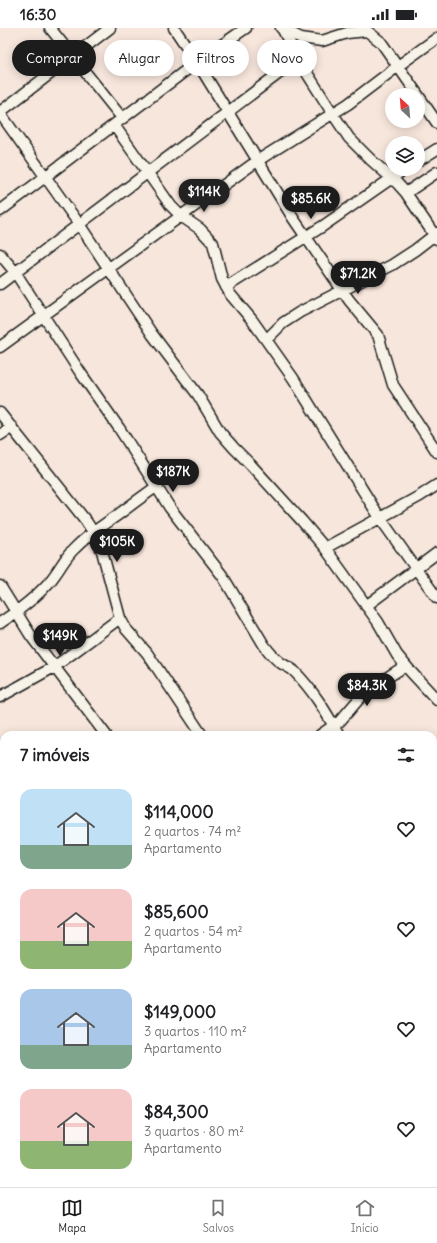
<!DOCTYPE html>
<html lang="pt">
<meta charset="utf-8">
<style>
:root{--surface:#fff;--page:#f2f2f2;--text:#202124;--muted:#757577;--line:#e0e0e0;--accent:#1c1c1c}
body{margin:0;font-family:Delius,sans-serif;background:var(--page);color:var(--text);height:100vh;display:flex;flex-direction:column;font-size:15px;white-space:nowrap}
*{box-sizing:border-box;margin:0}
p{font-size:13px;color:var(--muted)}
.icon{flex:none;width:22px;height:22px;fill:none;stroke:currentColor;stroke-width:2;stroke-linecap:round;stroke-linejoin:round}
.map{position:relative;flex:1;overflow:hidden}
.side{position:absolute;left:0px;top:703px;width:437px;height:456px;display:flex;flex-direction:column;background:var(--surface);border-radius:12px 12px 0 0;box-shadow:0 2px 10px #0003}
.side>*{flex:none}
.banner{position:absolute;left:12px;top:12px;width:413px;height:36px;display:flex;gap:8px}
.needle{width:26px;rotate:334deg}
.fabs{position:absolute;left:385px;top:60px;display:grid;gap:8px}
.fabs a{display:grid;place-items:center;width:40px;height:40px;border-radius:50%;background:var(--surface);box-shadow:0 2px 10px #0003;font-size:20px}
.price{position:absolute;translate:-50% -34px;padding:0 9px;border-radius:14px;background:var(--accent);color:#fff;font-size:13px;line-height:26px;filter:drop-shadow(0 1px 2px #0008)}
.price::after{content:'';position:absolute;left:50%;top:24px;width:12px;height:9px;margin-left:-6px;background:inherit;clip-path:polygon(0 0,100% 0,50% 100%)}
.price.selected{background:#222;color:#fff}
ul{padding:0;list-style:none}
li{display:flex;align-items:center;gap:12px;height:100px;padding:0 20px}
li span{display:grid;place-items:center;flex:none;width:112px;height:80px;border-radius:12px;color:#555}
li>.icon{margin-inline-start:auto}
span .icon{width:48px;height:48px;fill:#fffc;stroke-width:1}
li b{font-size:17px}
h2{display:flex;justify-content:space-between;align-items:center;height:48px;padding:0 20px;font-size:17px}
.pill{padding:0 14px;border-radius:18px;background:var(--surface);box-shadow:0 2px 10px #0003;font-size:14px;line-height:36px}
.pill.selected{background:var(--accent);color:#fff}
.status{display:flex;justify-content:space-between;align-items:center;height:28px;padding:0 20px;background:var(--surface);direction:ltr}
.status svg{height:11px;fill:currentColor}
.tab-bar{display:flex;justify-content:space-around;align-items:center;height:56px;border-top:1px solid var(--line);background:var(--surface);font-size:11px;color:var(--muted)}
.tab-bar a{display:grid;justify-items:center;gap:2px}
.tab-bar .selected{color:var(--accent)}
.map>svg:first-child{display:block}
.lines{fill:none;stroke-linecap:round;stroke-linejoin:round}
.minor-casing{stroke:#1c1c1c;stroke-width:13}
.minor{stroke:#f7f3e8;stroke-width:10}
</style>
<div class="status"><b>16:30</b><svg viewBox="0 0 49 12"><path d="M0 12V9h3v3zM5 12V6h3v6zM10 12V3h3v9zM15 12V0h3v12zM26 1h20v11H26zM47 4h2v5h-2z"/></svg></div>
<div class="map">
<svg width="437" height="1159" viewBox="0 0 437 1159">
<rect width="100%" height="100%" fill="#f7e6dc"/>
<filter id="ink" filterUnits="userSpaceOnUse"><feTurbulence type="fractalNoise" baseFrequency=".025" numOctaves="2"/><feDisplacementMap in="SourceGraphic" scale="8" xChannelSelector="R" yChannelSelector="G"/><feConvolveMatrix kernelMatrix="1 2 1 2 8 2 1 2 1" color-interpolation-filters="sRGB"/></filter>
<g filter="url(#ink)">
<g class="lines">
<g class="minor-casing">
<path id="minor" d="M 50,0 L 122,90
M 174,0 L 197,34 L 293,190 L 349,272 L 378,307 L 393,357 L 437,424
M 281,0 L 301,10 L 322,13 L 347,5 L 367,3 L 381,14 L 418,67
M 282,0 L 298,31 L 333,86 L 349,110 L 371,132 L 397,155 L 406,165 L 437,211
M 418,67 L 437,95
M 0,84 L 110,0
M 0,85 L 79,196 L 152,306 L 198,367 L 220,404 L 234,420 L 251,437 L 302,493 L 325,520 L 378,594 L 397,627 L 411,644 L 437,672
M 114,97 L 171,178 L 181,188 L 200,201 L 213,215 L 222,251 L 230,266 L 252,292 L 293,350 L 380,490 L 437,570
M 418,133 L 437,121
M 406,165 L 437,144
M 0,183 L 197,34 L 246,0
M 0,226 L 15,244 L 80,344 L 119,400 L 170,480 L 222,547 L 264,617 C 269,624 274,630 281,635 C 285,638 291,640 294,643 C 313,662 326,684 339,707
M 0,256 L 298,31
M 226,259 L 323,198 L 405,141
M 266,312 L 283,295 L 300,284 L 392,237 L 415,222 L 437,205
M 0,319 L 257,133 L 348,76 L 398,38 L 437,10
M 0,385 L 86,493 L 93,504 L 102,523 L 120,590 L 126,601 L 147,625 L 202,707
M 0,407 L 12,399
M 325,520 L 420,468 L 437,457
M 0,558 L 31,608 L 106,707
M 366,578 L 437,525
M 0,595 C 18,583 37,569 51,552 C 60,541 65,529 75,520 C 88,506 104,497 119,486 C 131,477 143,468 156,459
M 0,669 L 54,639 L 120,590
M 320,707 L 340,693 L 359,671 L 374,658 L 405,638
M 0,729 L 4,736
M 433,794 L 437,790
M 0,833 L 4,830
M 433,866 L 437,873
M 433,884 L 437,881
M 433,982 L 437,979
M 433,1024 L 437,1032
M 433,1069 L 437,1066
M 395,1155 L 399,1159
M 21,1159 L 27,1155
M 146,1159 L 153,1155"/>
</g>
<use href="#minor" class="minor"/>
</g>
</g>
</svg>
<div class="fabs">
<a><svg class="needle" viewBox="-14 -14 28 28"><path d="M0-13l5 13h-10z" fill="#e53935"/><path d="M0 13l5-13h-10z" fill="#757577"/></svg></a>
<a><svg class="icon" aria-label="layers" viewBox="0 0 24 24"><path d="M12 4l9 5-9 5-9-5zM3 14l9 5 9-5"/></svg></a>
</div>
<b class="price selected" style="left:204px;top:185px">$114K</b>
<b class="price" style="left:311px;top:192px">$85.6K</b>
<b class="price" style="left:358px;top:267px">$71.2K</b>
<b class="price" style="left:173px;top:465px">$187K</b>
<b class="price" style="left:117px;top:535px">$105K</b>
<b class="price" style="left:60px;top:629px">$149K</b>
<b class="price" style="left:367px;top:679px">$84.3K</b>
<div class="banner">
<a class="pill selected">Comprar</a>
<a class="pill">Alugar</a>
<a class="pill">Filtros</a>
<a class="pill">Novo</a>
</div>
<section class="side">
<h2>7 imóveis<svg class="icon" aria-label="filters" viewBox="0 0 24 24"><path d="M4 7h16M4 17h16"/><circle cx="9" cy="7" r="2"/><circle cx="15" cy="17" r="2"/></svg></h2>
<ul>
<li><span style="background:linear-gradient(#bfe0f5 70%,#7fa58c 0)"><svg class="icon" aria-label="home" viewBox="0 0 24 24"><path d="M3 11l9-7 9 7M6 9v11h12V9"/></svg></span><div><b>$114,000</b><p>2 quartos · 74 m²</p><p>Apartamento</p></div><svg class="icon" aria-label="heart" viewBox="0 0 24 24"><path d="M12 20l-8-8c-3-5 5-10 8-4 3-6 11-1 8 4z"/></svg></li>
<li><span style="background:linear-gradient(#f6c9c9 65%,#8fb573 0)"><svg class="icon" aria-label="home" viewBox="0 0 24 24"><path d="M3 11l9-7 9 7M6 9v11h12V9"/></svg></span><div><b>$85,600</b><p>2 quartos · 54 m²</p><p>Apartamento</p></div><svg class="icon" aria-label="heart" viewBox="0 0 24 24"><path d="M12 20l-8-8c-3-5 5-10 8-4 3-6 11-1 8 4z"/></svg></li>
<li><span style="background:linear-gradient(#a9c7e8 70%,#7fa58c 0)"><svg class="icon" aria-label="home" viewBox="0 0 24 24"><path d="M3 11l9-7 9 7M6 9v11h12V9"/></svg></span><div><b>$149,000</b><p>3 quartos · 110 m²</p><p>Apartamento</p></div><svg class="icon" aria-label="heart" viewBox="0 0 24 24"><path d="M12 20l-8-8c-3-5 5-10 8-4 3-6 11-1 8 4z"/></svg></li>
<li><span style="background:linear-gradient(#f6c9c9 65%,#8fb573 0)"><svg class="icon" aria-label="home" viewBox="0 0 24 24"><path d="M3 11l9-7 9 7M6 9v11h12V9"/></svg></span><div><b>$84,300</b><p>3 quartos · 80 m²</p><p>Apartamento</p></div><svg class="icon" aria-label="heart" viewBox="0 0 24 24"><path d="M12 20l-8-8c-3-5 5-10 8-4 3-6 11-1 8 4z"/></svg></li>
</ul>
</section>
</div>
<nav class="tab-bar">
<a class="selected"><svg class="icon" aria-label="map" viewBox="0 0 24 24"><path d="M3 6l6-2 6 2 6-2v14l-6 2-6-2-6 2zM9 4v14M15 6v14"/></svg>Mapa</a>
<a><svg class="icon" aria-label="saved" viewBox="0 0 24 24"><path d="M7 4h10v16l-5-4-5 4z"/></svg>Salvos</a>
<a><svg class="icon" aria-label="home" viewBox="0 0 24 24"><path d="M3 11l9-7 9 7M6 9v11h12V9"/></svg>Início</a>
</nav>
